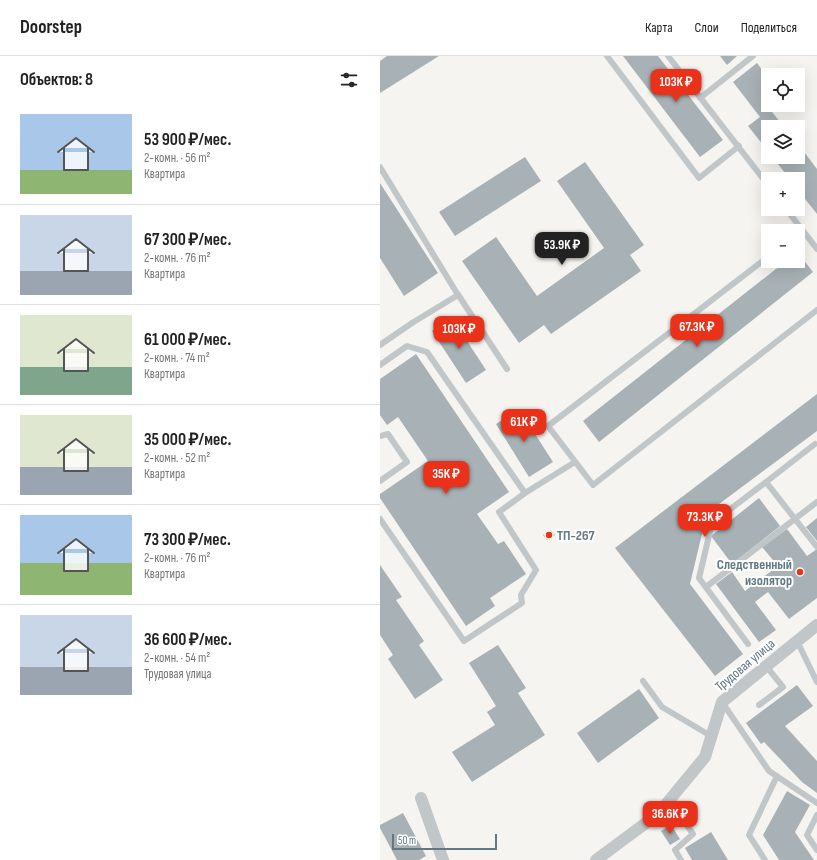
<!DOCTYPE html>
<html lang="ru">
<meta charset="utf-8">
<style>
:root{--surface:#fff;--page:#f2f2f2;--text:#222;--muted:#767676;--line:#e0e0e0;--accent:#ea321a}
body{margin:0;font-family:"Sofia Sans Condensed",sans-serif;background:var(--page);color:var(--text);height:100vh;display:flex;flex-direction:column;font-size:15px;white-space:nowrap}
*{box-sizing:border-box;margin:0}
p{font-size:13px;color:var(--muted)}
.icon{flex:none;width:22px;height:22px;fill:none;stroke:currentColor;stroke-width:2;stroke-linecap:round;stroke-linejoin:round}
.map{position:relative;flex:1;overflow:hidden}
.sheet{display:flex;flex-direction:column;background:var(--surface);width:380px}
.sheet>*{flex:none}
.buttons{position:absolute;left:381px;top:12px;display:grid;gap:8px}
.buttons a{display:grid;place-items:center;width:44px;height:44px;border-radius:0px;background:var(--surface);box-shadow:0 4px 16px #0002;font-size:20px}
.scale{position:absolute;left:12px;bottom:10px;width:105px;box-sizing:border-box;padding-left:4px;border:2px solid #627883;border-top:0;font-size:11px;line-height:14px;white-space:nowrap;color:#627883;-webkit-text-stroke:3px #fff;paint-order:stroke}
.price{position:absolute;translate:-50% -34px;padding:0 9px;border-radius:8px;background:var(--accent);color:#fff;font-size:13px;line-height:26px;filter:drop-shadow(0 1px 2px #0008)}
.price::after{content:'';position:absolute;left:50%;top:24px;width:12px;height:9px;margin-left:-6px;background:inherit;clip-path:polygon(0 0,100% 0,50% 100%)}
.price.active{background:#222;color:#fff}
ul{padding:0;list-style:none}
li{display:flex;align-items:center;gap:12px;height:100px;padding:0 20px}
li+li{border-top:1px solid var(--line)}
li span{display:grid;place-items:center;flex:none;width:112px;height:80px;border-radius:0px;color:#555}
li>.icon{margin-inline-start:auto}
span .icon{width:48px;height:48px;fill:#fffc;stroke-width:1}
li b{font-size:17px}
h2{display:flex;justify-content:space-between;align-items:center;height:48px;padding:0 20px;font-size:17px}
header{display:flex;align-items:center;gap:24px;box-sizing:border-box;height:56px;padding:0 20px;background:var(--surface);border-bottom:1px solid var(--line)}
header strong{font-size:19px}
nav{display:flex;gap:22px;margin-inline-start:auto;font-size:14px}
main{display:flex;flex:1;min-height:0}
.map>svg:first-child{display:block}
.building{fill:#a8b1b5}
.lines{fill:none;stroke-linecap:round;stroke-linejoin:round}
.lane{stroke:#c1c6c8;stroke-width:6}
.street{stroke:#c1c6c8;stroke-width:12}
.poi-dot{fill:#ea321a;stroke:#fff;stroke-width:1.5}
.labels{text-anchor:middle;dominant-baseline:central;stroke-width:4;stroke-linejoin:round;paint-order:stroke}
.poi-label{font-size:14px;font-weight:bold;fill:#627883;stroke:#fff;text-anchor:start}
.street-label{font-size:14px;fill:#627883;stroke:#fff}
</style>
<header>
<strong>Doorstep</strong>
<nav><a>Карта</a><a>Слои</a><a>Поделиться</a></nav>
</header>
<main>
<section class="sheet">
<h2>Объектов: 8<svg class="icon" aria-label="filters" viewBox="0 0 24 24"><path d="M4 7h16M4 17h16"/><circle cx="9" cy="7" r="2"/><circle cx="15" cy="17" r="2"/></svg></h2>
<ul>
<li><span style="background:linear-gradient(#a9c7e8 70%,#8fb573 0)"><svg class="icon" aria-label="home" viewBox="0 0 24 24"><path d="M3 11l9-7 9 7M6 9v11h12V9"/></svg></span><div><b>53 900 ₽/мес.</b><p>2-комн. · 56 m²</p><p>Квартира</p></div></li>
<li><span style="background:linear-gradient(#c9d6e8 70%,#9aa5b1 0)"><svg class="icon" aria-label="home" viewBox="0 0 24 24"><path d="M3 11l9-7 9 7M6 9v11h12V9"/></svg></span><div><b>67 300 ₽/мес.</b><p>2-комн. · 76 m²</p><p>Квартира</p></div></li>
<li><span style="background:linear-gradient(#dfe7d0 65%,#7fa58c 0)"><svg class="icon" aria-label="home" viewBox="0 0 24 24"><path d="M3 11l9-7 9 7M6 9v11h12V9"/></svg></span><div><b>61 000 ₽/мес.</b><p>2-комн. · 74 m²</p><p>Квартира</p></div></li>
<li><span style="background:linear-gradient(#dfe7d0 65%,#9aa5b1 0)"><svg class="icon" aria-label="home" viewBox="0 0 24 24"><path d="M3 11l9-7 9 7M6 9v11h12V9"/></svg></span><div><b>35 000 ₽/мес.</b><p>2-комн. · 52 m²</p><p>Квартира</p></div></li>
<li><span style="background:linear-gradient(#a9c7e8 60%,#8fb573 0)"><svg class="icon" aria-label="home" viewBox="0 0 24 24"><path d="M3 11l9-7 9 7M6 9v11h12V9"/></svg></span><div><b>73 300 ₽/мес.</b><p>2-комн. · 76 m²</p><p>Квартира</p></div></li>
<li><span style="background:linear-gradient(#c9d6e8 65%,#9aa5b1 0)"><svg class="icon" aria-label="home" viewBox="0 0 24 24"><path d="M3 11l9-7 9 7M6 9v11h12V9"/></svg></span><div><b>36 600 ₽/мес.</b><p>2-комн. · 54 m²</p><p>Трудовая улица</p></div></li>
</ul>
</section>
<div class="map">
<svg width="437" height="804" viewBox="0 0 437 804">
<rect width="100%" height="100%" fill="#f5f4f0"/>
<path class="building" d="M 7,0 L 59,0 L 0,37 L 0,5 Z
M 243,0 L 278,0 L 343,84 L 320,101 Z
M 340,0 L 357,0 L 347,9 Z
M 377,7 L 388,22 L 388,50 L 383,53 L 385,55 L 389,52 L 404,71 L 388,71 L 388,95 L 368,70 L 380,61 L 353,26 Z
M 418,88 L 437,113 L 437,158 L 418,134 L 418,123 L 410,123 L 392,101 L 418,101 Z
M 145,101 L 161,125 L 75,180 L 59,156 Z
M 205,106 L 264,189 L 250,199 L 261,215 L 171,278 L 164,269 L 139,287 L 82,205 L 116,181 L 157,240 L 224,192 L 177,125 Z
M 0,127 L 58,217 L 24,240 L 0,202 Z
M 418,197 L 433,216 L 219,386 L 203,365 L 406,205 L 418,205 Z
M 72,262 L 106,314 L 86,327 L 52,275 Z
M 36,298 L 129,436 L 97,458 L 118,488 L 124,485 L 146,518 L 110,542 L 115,550 L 86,570 L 0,442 L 0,438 L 48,405 L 18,361 L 7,369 L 0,359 L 0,323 Z
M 437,338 L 437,375 L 327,457 L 310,528 L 363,598 L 335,620 L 235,492 Z
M 139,353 L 173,406 L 149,421 L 116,368 Z
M 379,442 L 400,470 L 352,508 L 331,480 Z
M 437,462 L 437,485 L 426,471 Z
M 407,473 L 427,500 L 437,493 L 437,542 L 409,563 L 388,536 L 375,546 L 396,574 L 379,586 L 336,528 L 352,516 L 365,535 L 398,510 L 382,491 Z
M 170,474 L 175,479 L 167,484 L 163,479 Z
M 0,509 L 22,541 L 16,544 L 44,585 L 39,589 L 63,624 L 35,643 L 8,603 L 13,599 L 0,579 Z
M 118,589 L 146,632 L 138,637 L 165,679 L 92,726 L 72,696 L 115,669 L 107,656 L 116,650 L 89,607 Z
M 417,629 L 433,650 L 405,670 L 437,705 L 437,737 L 422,726 L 384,686 L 381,688 L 366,667 Z
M 259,633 L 279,662 L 218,707 L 197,677 Z
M 407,735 L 430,749 L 415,776 L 434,804 L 399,804 L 383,779 Z
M 23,757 L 46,800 L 39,804 L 17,804 L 0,772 L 0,769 Z
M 291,769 L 300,783 L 290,789 L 281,775 Z
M 331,776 L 348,804 L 312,804 L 305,792 Z"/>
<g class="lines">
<path class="lane" d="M 227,0 L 319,122 L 359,90
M 288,0 L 388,129
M 320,42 L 373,0
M 0,111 L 78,239 L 32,267 L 0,289
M 406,153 L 437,193
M 388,201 L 168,370 L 213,429 L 437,254
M 77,237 L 127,313
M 0,309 L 27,290 L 47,296 L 145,437 L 119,456 L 156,514 L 141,539 L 142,547 L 84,585 L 0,463
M 0,380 L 8,378 L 27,406 L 0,425
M 386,426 L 435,388
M 145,437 L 195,406
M 326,531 L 437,446
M 417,585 L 437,626
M 368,588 L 319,522 L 332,467 L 386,426 L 437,491
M 263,625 L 282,651 L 331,680
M 342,646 L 389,715 L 437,747
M 379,649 L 403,631 L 386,610
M 289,744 L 313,778 L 295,794 L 301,804
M 437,759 L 427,779 L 437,794
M 385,804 L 369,779 L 397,720"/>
<path class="street" d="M 41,742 L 63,804
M 216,804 L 278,758 L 325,701 L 342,646 L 437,569"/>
</g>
<g class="poi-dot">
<circle cx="169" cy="479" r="4"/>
<circle cx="420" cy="516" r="4"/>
</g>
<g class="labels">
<g class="poi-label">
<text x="177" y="479">ТП-267</text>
<text x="412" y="508" text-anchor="end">Следственный<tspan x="412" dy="16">изолятор</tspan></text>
</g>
<g class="street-label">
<text transform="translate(365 609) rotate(-40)">Трудовая улица</text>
</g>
</g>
</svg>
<div class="buttons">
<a><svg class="icon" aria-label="locate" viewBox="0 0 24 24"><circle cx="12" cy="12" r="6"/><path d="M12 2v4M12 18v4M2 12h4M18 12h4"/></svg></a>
<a><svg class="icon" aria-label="layers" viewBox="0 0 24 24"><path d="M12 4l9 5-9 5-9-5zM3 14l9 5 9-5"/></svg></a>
<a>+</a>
<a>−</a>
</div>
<div class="scale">50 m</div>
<b class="price" style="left:296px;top:47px">103K ₽</b>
<b class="price active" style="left:182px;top:210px">53.9K ₽</b>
<b class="price" style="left:317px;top:292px">67.3K ₽</b>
<b class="price" style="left:79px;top:294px">103K ₽</b>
<b class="price" style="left:144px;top:387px">61K ₽</b>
<b class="price" style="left:66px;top:439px">35K ₽</b>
<b class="price" style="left:325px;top:482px">73.3K ₽</b>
<b class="price" style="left:290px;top:779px">36.6K ₽</b>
</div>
</main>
